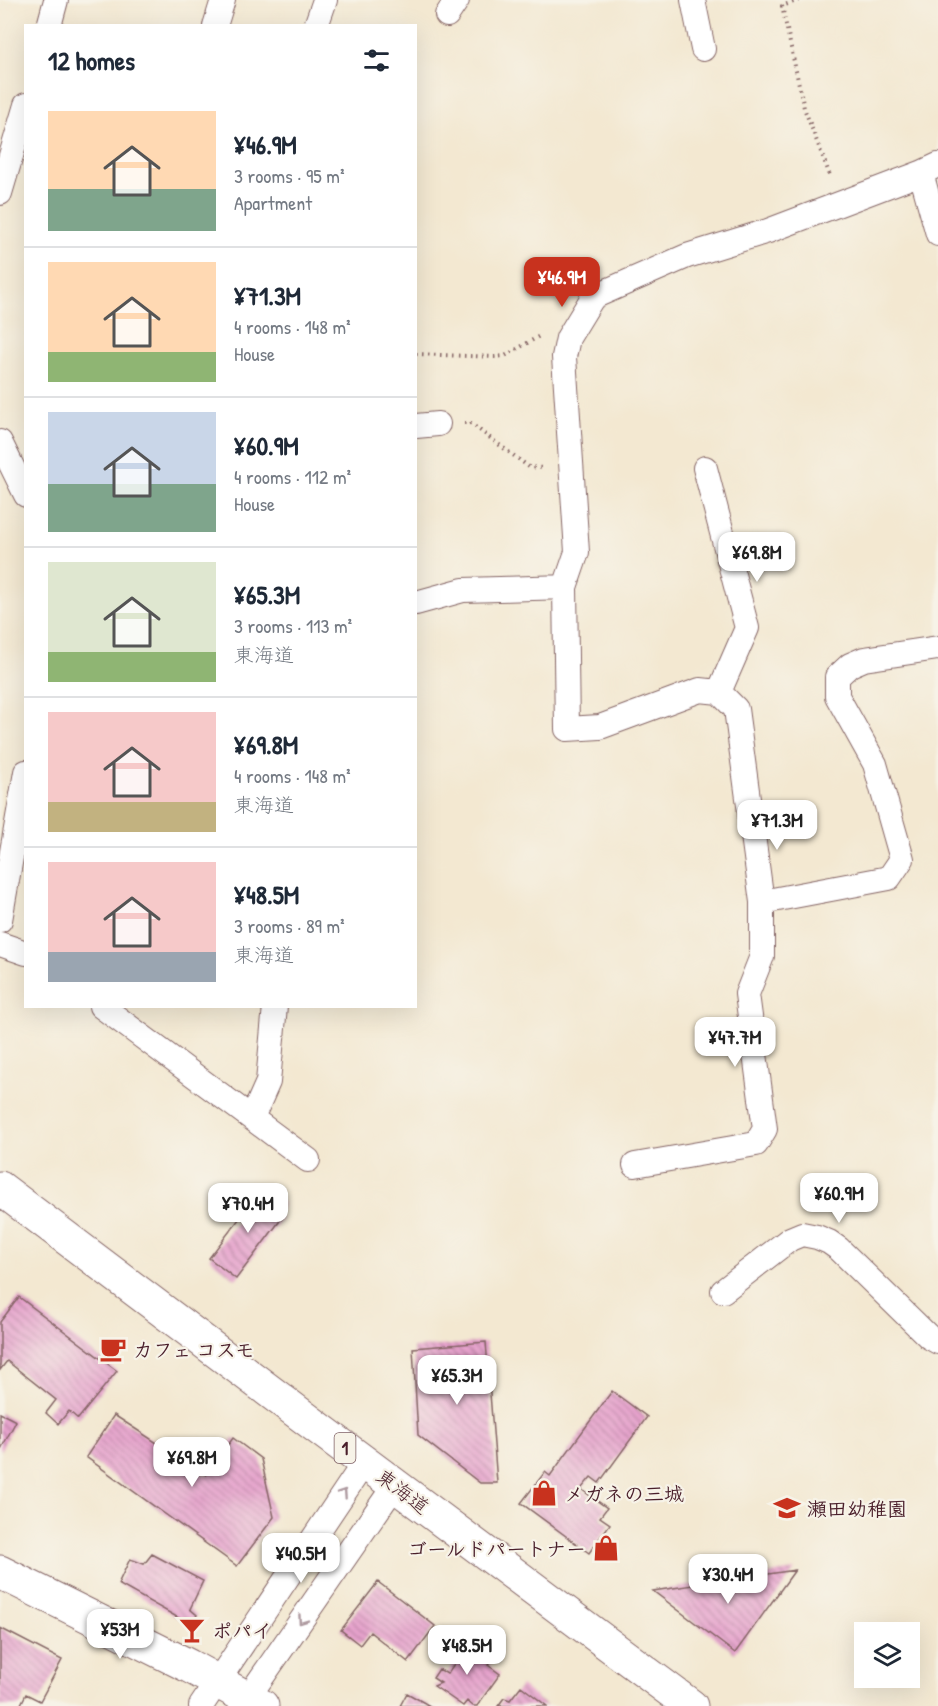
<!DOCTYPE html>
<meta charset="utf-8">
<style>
:root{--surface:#fff;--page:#f2f2f3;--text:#1f2937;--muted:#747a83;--line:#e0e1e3;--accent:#c8321e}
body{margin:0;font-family:"Patrick Hand","Klee One",sans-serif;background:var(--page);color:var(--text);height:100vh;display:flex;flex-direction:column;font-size:22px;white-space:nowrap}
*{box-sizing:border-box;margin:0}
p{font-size:20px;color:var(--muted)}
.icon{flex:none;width:33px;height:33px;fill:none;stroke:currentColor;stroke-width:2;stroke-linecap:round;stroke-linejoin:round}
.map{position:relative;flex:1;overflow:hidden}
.side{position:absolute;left:24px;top:24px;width:393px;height:984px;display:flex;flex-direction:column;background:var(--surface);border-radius:0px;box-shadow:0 6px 24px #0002}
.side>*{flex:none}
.tools{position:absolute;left:854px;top:1622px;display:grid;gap:12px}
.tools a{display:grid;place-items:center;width:66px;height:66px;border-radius:0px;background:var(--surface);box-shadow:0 6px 24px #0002;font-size:30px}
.price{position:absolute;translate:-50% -51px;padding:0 14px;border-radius:12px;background:#fff;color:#222;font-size:20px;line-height:39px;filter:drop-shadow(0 2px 3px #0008)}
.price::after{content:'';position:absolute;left:50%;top:36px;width:18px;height:14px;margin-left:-9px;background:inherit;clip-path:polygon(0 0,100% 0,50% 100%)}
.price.current{background:var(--accent);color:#fff}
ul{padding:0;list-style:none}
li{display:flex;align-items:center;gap:18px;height:150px;padding:0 24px}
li+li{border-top:2px solid var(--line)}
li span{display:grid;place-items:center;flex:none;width:168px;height:120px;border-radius:0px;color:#555}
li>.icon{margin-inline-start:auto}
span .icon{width:72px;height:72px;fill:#fffc;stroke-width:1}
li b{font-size:26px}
h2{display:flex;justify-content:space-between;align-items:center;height:72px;padding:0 24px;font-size:26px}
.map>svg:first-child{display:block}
.building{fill:url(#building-back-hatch)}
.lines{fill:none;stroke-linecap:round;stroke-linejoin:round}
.street-casing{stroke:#856565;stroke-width:26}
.secondary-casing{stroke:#856565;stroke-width:35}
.highway-casing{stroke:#856565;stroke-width:35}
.path{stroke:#856565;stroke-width:4;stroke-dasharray:1.5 4.5;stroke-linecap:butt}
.street{stroke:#fff;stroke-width:24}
.secondary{stroke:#fff;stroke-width:33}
.highway{stroke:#fff;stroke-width:33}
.oneway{stroke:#ae9aa0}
.labels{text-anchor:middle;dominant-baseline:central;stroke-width:4.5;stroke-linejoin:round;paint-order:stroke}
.shield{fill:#f7f3e8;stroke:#7e5f64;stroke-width:1.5}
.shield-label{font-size:18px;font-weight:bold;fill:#4a1f2b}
.poi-label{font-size:20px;font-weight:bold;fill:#4a1f2b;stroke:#f7f3e8;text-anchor:start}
.street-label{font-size:20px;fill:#4a1f2b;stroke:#f7f3e8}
</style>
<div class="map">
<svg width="938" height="1706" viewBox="0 0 938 1706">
<defs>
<pattern id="building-back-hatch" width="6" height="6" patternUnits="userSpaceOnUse" patternTransform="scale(1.5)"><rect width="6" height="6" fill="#e6a2cc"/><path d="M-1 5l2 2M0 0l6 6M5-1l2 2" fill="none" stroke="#bc83a6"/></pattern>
</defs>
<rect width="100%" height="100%" fill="#f7f3e8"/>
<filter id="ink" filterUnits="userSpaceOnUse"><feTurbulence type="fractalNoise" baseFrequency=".0167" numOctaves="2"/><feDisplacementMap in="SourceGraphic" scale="12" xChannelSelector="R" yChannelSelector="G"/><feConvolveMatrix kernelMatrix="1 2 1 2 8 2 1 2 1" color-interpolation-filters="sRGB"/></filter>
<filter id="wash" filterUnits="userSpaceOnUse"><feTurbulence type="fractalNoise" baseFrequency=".008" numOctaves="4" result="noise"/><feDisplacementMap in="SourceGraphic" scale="24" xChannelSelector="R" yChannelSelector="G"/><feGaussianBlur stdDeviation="1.35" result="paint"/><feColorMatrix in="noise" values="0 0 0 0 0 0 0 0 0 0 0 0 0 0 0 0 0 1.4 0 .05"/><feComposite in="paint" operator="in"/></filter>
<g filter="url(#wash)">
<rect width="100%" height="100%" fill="#f3e8d1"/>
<g id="blocks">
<path class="building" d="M 263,1188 L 284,1204 L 276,1213 L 282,1218 L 236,1279 L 209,1258 Z
M 19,1297 L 117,1371 L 78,1419 L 69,1411 L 58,1424 L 46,1413 L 56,1400 L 7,1361 L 0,1370 L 0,1322 Z
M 486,1342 L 497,1483 L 480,1483 L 418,1435 L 413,1348 Z
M 612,1391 L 647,1417 L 599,1483 L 591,1477 L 581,1489 L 607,1508 L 600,1517 L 610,1524 L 589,1553 L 521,1503 L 545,1472 L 550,1476 Z
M 0,1413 L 16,1421 L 0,1451 Z
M 114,1415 L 206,1475 L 233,1438 L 261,1459 L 274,1517 L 237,1566 L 86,1457 Z
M 152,1554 L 203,1581 L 190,1609 L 197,1615 L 191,1625 L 118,1584 L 130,1559 L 144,1564 Z
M 795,1570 L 735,1653 L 653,1591 Z
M 378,1582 L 435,1626 L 408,1662 L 370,1632 L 360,1645 L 341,1630 Z
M 0,1628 L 62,1660 L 40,1701 L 26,1694 L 20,1706 L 0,1706 Z
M 461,1638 L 492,1660 L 488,1665 L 500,1674 L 477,1706 L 473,1706 L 467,1701 L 463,1706 L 434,1686 L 441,1683 L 433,1678 L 439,1669 L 447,1674 L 460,1656 L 452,1650 Z
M 521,1686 L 547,1706 L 498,1706 L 504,1698 L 510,1700 Z
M 407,1693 L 430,1706 L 400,1706 Z"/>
</g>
</g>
<g filter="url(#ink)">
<use href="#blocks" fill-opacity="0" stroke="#856565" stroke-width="1.5"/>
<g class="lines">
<g class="street-casing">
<path id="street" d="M 693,0 L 703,49
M 447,15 L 457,0
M 49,26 L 56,0
M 215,26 L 223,0
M 316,26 L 325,0
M 921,173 L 938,234
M 0,193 L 26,105
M 416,426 L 438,424
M 0,442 L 26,495
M 705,468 L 747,628 L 719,692
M 565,587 L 567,729 L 600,727 L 700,690 L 719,692 L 736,709 L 762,902 L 889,878 L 902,859 L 875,764 L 837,696 L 837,677 L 850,665 L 864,659 L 938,648
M 416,603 L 463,590 L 565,587 L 577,552 L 564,357 L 568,338 L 593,297 L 687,256 L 768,231 L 921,173 L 938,165
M 0,920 L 26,772
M 0,944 L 26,953
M 101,1006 L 308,1160
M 252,1118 L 268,1082 L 275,1006
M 635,1165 L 756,1144 L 765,1129 L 747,994 L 762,956 L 762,902
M 723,1291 L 790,1239 L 802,1234 L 817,1237 L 829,1242 L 839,1249 L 929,1337 L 938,1342
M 201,1706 L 364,1463
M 242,1706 L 395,1485"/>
</g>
<g class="secondary-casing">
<path id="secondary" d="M 0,1572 L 189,1666 L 262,1706"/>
</g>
<g class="highway-casing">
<path id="highway" d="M 0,1188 L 317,1427 L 691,1706"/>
</g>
<path class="path" d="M 799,0 L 782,6 L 804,108 L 831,178
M 416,354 L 494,357 L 505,356 L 541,335
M 464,423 L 470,423 L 529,467 L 544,468"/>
<use href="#street" class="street"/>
<use href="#secondary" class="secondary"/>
<use href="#highway" class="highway"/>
</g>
<defs><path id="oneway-chevron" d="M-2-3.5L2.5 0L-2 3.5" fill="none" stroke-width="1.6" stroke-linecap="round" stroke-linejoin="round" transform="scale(1.5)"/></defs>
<g class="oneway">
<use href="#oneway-chevron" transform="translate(343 1493) rotate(-56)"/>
<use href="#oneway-chevron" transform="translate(302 1620) rotate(125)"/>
</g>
</g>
<defs>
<g id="cafe-bare" transform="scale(2.07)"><path d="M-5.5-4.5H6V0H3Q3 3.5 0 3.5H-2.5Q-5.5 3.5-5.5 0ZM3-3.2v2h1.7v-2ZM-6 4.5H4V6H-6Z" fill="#c8321e" stroke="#f7f3e8" stroke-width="2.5" paint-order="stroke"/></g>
<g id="shop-bare" transform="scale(2.07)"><path d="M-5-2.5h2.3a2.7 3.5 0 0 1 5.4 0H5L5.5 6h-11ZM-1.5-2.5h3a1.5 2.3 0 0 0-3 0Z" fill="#c8321e" stroke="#f7f3e8" stroke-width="2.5" paint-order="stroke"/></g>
<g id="school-bare" transform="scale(2.07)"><path d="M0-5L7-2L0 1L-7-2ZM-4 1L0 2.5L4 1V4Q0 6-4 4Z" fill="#c8321e" stroke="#f7f3e8" stroke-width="2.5" paint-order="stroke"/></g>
<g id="bar-bare" transform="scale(2.07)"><path d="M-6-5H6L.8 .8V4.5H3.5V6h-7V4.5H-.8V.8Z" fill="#c8321e" stroke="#f7f3e8" stroke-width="2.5" paint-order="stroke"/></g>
</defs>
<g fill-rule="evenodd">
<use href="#cafe-bare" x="113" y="1349"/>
<use href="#shop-bare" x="544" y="1493"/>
<use href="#school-bare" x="787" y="1508"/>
<use href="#shop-bare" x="606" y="1548"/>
<use href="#bar-bare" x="192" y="1630"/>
</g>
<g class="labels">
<rect class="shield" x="334.5" y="1433" width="21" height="30" rx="4.5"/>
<g class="shield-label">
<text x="345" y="1448">1</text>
</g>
<g class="poi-label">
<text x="133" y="1349">カフェ コスモ</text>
<text x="564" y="1493">メガネの三城</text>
<text x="807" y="1508">瀬田幼稚園</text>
<text x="586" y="1548" text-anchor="end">ゴールドパートナー</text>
<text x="212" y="1630">ポパイ</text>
</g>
<g class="street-label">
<text transform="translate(403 1491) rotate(37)">東海道</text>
</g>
</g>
</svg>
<div class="tools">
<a><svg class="icon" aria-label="layers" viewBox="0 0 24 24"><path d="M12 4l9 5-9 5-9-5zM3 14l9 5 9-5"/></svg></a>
</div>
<b class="price current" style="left:562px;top:308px">¥46.9M</b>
<b class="price" style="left:757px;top:583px">¥69.8M</b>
<b class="price" style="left:777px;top:851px">¥71.3M</b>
<b class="price" style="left:735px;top:1068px">¥47.7M</b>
<b class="price" style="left:839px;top:1224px">¥60.9M</b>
<b class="price" style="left:248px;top:1234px">¥70.4M</b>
<b class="price" style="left:457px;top:1406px">¥65.3M</b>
<b class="price" style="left:192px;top:1488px">¥69.8M</b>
<b class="price" style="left:301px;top:1584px">¥40.5M</b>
<b class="price" style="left:728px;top:1605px">¥30.4M</b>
<b class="price" style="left:120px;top:1660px">¥53M</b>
<b class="price" style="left:467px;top:1676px">¥48.5M</b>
<section class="side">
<h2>12 homes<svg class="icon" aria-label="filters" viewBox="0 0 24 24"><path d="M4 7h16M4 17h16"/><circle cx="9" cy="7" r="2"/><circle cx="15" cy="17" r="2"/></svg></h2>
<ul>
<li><span style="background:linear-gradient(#ffd9b3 65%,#7fa58c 0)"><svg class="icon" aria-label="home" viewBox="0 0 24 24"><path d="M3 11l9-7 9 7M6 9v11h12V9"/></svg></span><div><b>¥46.9M</b><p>3 rooms · 95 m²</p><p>Apartment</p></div></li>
<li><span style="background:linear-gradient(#ffd9b3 75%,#8fb573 0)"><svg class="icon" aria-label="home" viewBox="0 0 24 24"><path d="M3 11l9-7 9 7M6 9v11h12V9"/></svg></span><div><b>¥71.3M</b><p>4 rooms · 148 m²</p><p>House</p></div></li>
<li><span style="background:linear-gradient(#c9d6e8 60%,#7fa58c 0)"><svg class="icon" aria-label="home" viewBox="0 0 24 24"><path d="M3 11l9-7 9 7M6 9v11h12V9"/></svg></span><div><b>¥60.9M</b><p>4 rooms · 112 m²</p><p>House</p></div></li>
<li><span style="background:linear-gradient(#dfe7d0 75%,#8fb573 0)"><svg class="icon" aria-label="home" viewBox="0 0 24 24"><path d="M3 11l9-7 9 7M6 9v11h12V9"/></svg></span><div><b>¥65.3M</b><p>3 rooms · 113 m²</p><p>東海道</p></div></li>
<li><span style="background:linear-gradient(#f6c9c9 75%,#c2b280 0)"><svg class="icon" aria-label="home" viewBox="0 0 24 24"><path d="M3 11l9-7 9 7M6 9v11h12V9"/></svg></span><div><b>¥69.8M</b><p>4 rooms · 148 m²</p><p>東海道</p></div></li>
<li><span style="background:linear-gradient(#f6c9c9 75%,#9aa5b1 0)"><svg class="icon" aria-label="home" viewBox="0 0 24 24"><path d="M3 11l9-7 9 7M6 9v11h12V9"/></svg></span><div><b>¥48.5M</b><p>3 rooms · 89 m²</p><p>東海道</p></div></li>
</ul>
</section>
</div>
